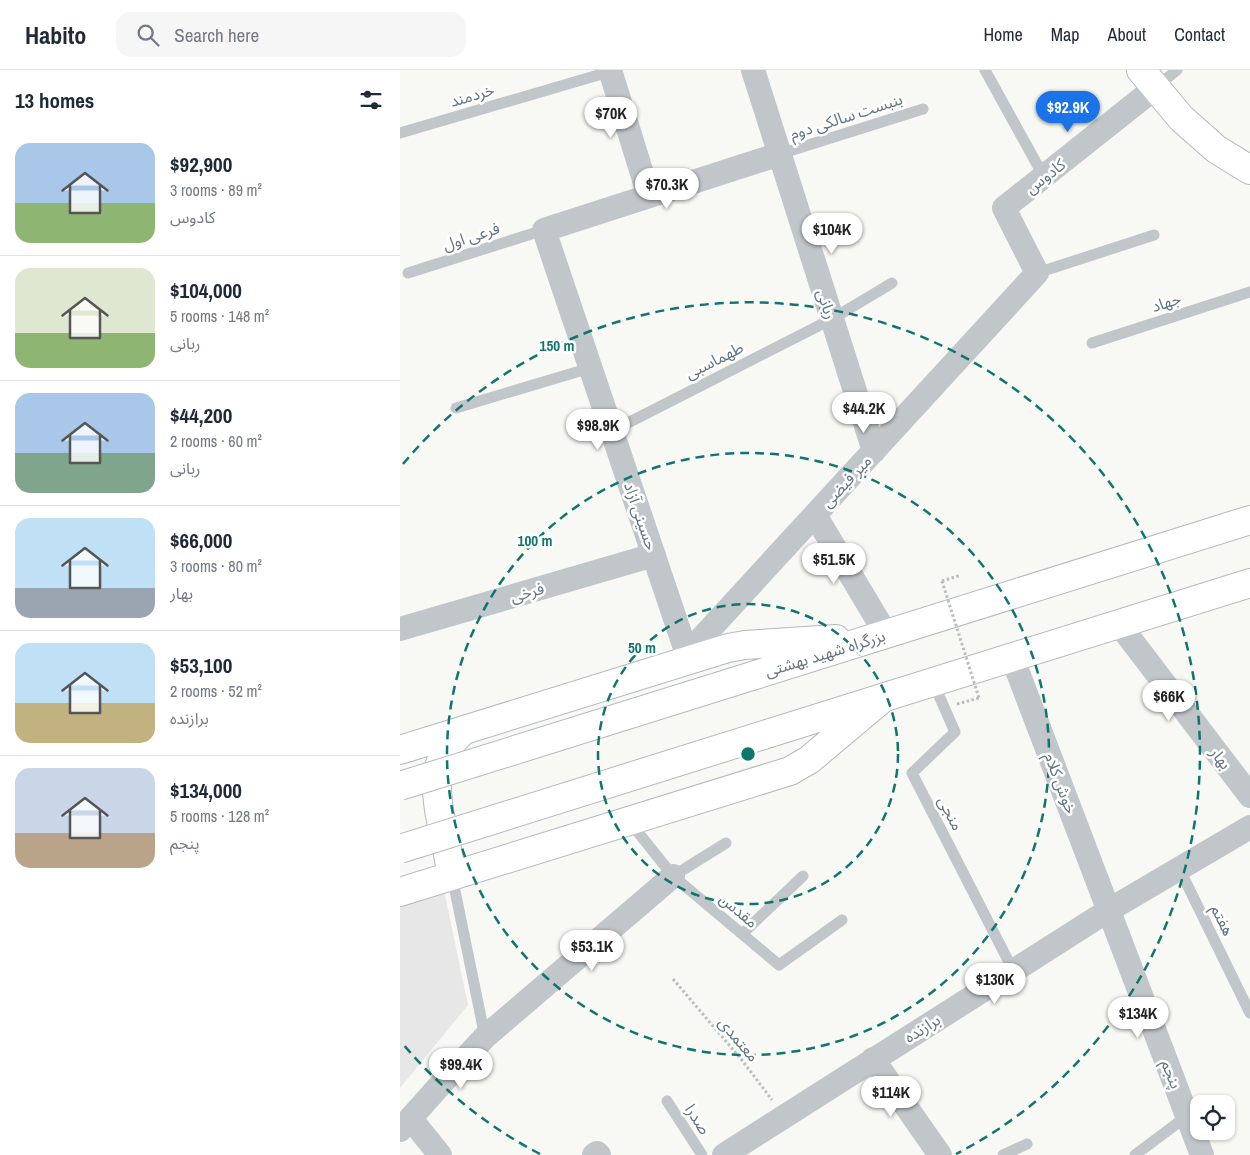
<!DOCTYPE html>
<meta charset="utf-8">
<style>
:root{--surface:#fff;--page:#f6f6f7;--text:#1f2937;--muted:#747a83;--line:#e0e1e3;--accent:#1a73e8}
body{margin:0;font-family:"Archivo Narrow","Noto Sans Arabic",sans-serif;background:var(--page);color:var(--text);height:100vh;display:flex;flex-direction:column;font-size:19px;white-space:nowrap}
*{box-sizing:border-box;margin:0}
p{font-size:16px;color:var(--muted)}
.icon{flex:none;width:28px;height:28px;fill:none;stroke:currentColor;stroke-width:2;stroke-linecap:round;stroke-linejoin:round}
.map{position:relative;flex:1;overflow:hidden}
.drawer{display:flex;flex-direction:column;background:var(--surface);width:400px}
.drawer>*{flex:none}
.fabs{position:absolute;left:790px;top:1025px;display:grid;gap:10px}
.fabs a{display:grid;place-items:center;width:45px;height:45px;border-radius:10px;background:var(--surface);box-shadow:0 1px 4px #0004;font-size:25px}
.price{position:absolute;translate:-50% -42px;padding:0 11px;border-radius:18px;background:#fff;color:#222;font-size:16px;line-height:32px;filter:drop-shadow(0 1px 2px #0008)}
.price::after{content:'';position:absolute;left:50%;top:30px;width:15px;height:11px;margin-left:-8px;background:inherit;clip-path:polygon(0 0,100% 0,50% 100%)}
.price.current{background:var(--accent);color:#fff}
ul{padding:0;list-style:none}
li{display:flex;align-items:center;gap:15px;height:125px;padding:0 15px}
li+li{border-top:1px solid var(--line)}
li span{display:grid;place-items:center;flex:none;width:140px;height:100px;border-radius:15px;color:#555}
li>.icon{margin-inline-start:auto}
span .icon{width:60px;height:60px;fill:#fffc;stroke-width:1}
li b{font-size:21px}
h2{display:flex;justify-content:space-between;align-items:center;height:60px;padding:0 15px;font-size:21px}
header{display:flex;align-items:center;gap:30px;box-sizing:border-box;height:70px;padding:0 25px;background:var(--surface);border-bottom:1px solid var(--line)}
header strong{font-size:24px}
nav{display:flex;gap:28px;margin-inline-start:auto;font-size:18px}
.search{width:350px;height:45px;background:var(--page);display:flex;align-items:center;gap:12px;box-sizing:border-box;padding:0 18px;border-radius:15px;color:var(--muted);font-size:19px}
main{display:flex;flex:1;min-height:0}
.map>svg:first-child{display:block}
.built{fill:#e6e7e6}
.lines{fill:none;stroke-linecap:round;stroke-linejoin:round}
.secondary-casing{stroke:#b3babe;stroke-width:30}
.highway-casing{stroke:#b4b9bc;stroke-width:30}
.path{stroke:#b9bdc0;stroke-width:3;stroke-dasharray:2.5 2.5;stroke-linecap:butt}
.lane{stroke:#c1c6ca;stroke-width:11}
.street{stroke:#c1c6ca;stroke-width:24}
.secondary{stroke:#fff;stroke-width:28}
.highway{stroke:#fff;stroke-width:28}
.highway-bridge-casing{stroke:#b4b9bc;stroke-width:30;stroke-linecap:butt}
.path-bridge{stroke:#b9bdc0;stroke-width:3;stroke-dasharray:2.5 2.5;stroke-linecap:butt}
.highway-bridge{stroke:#fff;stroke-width:28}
.ring{fill:none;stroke:#0f766e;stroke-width:2.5;stroke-dasharray:9 6}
.labels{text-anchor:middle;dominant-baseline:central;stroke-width:5;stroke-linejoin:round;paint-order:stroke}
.street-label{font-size:16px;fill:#627581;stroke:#fff}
.centre{fill:#0f766e;stroke:#fff;stroke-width:2.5}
.ring-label{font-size:15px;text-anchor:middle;font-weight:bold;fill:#0f766e;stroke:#fff;stroke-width:5;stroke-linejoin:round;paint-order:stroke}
</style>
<header>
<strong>Habito</strong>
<div class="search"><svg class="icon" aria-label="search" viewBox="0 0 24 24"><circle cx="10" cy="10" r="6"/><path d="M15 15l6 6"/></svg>Search here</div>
<nav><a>Home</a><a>Map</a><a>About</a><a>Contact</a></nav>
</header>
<main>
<section class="drawer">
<h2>13 homes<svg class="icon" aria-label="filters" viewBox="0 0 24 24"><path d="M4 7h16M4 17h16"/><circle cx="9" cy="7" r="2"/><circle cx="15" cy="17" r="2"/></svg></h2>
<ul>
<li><span style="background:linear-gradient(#a9c7e8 60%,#8fb573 0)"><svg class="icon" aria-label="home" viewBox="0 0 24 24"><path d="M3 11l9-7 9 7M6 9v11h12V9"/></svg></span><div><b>$92,900</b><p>3 rooms · 89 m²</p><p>کادوس</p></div></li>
<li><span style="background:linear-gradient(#dfe7d0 65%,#8fb573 0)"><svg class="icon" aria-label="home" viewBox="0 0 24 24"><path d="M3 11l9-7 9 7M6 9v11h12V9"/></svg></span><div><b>$104,000</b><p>5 rooms · 148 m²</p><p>ربانی</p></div></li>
<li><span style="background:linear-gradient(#a9c7e8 60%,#7fa58c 0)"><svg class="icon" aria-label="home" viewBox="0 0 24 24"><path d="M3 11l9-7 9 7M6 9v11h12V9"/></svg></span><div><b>$44,200</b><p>2 rooms · 60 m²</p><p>ربانی</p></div></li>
<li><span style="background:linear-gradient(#bfe0f5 70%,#9aa5b1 0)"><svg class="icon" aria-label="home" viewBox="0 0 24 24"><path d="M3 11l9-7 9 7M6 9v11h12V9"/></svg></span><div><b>$66,000</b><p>3 rooms · 80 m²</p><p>بهار</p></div></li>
<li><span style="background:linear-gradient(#bfe0f5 60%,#c2b280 0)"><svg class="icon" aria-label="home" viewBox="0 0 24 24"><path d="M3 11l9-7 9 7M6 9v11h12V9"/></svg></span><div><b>$53,100</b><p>2 rooms · 52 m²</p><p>برازنده</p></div></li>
<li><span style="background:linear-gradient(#c9d6e8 65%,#b9a48a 0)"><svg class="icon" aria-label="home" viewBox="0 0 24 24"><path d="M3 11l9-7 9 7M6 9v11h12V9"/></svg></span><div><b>$134,000</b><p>5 rooms · 128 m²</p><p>پنجم</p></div></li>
</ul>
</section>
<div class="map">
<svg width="850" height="1085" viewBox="0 0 850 1085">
<rect width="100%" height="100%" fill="#f8f8f5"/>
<path class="built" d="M 43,816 L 68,935 L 0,1018 L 0,829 Z"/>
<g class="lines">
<g class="secondary-casing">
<path id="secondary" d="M 741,0 L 781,48 L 816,79 L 850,100"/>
</g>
<g class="highway-casing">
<path id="highway" d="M 352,606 L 850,450
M 370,663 L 850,513
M 0,680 L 328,578 L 345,575 L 436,569
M 52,806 C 49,789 46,773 42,756 C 34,718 31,688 64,660
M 0,822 L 390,701 L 409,690 L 483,628"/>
</g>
<path class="path" d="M 542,511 L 561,505
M 557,634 L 579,628
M 273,909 L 341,989 L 372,1030"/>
<path class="lane" d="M 585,0 L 644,107
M 755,18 L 777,0
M 0,63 L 212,1
M 380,84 L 523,39
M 8,203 L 144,160
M 637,203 L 754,165
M 692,273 L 850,222
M 56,338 L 190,298
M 212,361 L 432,249 L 492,213
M 533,612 L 555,662 L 512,703 L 613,900
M 229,751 L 273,806 L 379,895 L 442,850
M 779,798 L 850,943
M 52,806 L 85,967
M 273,806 L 326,773
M 342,864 L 403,806
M 267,1031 L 302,1085
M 603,1085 L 627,1074
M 735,1085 L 787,1046"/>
<path class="street" d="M 210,0 L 249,126
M 353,0 L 474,381
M 415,445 L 486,564
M 719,554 L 850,726
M 0,559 L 254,485
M 287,584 L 637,203 L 604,138 L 755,18
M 612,587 L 802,1085
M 289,590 L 144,160 L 380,84
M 473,989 L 540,1085
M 11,1049 L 40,1085
M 0,1060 L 42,1013 L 85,967 L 273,806
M 194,1085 L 197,1083 L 199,1085
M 324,1085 L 709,840 L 850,757"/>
<use href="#secondary" class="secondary"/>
<use href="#highway" class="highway"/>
<g class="highway-bridge-casing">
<path id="highway-bridge" d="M 0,716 L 352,606
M 0,779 L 370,663"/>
</g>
<path class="path-bridge" d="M 542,511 L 579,628"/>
<use href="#highway-bridge" class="highway-bridge"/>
</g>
<g class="ring">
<circle cx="348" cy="684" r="150"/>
<circle cx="348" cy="684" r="301"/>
<path d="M140 1084A451 451 0 0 1 3 974M3 394A451 451 0 1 1 556 1084"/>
</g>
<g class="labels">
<g class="street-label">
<text transform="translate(72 25) rotate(-16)">خردمند</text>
<text transform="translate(446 46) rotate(-18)">بنبست سالکی دوم</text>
<text transform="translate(645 106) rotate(-38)">کادوس</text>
<text transform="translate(71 166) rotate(-18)">فرعی اول</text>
<text transform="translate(766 232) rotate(-18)">جهاد</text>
<text transform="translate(427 234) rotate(72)">ربانی</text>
<text transform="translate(314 290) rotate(-27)">طهماسبی</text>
<text transform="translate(446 411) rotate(-47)">میر فیضی</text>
<text transform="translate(241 446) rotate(71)">حسینی آزاد</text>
<text transform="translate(127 522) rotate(-16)">فرخی</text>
<text transform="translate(425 583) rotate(-17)">بزرگراه شهید بهشتی</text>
<text transform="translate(821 688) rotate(53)">بهار</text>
<text transform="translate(661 713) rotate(69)">خوش کلام</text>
<text transform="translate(551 743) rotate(63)">منجی</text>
<text transform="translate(339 840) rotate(40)">مقدس</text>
<text transform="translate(823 850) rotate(64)">هفتم</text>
<text transform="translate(522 958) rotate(-32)">برازنده</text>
<text transform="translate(339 969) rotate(50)">معتمدی</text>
<text transform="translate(772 1004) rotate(69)">پنجم</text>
<text transform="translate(298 1049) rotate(57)">صدرا</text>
</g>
</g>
<circle cx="348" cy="684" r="8" class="centre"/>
<g class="ring-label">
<text x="157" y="281">150 m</text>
<text x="135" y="476">100 m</text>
<text x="242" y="583">50 m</text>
</g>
</svg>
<div class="fabs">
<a><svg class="icon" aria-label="locate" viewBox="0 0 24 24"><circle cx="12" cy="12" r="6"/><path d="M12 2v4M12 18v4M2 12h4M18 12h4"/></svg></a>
</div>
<b class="price current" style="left:668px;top:63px">$92.9K</b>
<b class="price" style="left:211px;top:69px">$70K</b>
<b class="price" style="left:267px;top:140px">$70.3K</b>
<b class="price" style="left:432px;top:185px">$104K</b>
<b class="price" style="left:464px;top:364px">$44.2K</b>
<b class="price" style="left:198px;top:381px">$98.9K</b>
<b class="price" style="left:434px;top:515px">$51.5K</b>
<b class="price" style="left:769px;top:652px">$66K</b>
<b class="price" style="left:192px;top:902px">$53.1K</b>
<b class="price" style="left:595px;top:935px">$130K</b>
<b class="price" style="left:738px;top:969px">$134K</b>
<b class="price" style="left:61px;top:1020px">$99.4K</b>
<b class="price" style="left:491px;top:1048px">$114K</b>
</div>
</main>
